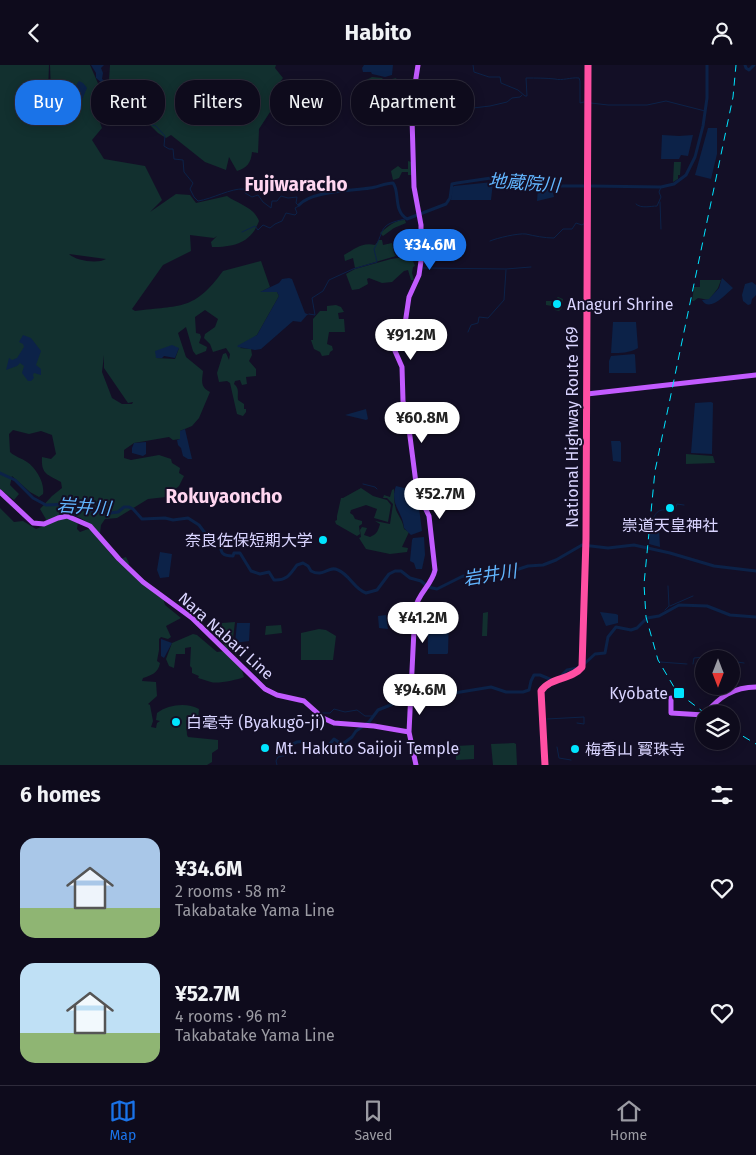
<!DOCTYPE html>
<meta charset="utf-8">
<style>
:root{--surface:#0e0b1c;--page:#1c1929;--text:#f1f3f6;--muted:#9b9ba3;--line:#2e2b3b;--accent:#1a73e8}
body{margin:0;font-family:"Fira Sans","Noto Sans JP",sans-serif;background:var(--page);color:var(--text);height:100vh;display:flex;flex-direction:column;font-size:19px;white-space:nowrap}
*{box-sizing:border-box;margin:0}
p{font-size:16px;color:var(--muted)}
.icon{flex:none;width:28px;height:28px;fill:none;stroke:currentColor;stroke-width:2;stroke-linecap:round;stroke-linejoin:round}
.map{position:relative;height:700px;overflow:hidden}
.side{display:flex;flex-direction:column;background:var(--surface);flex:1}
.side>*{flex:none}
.top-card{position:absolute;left:15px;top:15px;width:500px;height:45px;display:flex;gap:10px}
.needle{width:32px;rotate:180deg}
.buttons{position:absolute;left:695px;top:585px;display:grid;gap:10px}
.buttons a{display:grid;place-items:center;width:45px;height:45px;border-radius:50%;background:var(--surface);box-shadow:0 2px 12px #0003,0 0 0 1px var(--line);font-size:25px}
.price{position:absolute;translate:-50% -42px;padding:0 11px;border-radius:18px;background:#fff;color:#222;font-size:16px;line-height:32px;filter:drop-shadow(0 1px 2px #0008)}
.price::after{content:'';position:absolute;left:50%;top:30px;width:15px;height:11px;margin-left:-8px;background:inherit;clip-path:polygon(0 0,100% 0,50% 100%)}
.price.active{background:var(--accent);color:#fff}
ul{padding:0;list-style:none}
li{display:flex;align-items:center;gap:15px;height:125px;padding:0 20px}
li span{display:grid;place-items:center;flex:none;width:140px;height:100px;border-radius:15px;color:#555}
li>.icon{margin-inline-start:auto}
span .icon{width:60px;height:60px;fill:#fffc;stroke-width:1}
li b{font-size:21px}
h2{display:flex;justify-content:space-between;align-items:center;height:60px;padding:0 20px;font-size:21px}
.chip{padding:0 18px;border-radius:20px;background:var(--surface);box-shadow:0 2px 12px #0003,0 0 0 1px var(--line);font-size:18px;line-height:45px}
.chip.active{background:var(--accent);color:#fff}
header{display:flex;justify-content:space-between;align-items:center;height:65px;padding:0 20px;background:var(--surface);font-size:22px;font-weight:700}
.menu{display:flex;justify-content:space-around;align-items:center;height:70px;border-top:1px solid var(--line);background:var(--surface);font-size:14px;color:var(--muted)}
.menu a{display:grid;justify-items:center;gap:2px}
.menu .active{color:var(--accent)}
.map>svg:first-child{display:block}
.green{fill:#12302f;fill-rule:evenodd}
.water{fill:#0c2248}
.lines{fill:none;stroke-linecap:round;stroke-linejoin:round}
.stream{stroke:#0c2248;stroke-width:1}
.river{stroke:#0c2248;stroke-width:3}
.major{stroke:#c25bff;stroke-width:5}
.highway{stroke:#ff4fa3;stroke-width:7}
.rail{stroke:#00e5ff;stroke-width:1;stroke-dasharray:8 6;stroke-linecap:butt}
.poi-dot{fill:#00e5ff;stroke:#130f26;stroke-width:2}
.labels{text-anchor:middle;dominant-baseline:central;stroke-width:4;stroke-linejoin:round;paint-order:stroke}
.poi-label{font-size:16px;fill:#d9d4ff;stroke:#130f26;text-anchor:start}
.street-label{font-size:16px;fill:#d9d4ff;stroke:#130f26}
.water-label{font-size:18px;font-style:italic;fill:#62b6ff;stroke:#130f26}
.quarter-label{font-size:19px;font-weight:bold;fill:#ffd6f0;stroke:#130f26}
</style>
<header><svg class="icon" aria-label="back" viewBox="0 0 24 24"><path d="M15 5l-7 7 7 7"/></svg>Habito<svg class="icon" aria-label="person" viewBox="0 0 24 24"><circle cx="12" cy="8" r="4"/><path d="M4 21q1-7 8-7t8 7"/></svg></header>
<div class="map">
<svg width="756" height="700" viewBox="0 0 756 700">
<rect width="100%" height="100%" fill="#130f26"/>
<path class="green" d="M 0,0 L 49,0 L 48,26 L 52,54 L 50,0 L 90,0 L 100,23 L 91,34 L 102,63 L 92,75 L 104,94 L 145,101 L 162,135 L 150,147 L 176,129 L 190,130 L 196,138 L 227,131 C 238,139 254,142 259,156 C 251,178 234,182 212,182 L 211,177 L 217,171 L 214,173 L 190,170 L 191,186 L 163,200 L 132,244 L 135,246 C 181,240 194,246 223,206 L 261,196 L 270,222 L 261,227 L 277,227 L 279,231 L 257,270 L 240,283 L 251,284 L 252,290 L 249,296 L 256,304 L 256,311 L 246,312 L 247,319 L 242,320 L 240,315 L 235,316 L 234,319 C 240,324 237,328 238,335 L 244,339 L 244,344 L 246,344 L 246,347 L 243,351 L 237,349 L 230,318 L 227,316 L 219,317 L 217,308 L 223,289 L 226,288 L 229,295 L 230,289 L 226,283 L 213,287 L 210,279 L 204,273 L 205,269 L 215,262 L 218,254 L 205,245 L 195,252 L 196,268 L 200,269 L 201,272 L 199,278 L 207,282 L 206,286 L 196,290 L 193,286 L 186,262 L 178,268 L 186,292 L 203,306 C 202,316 200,322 210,327 L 199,353 L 192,361 L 180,366 L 180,374 L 173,375 L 169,372 L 134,378 L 124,385 L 124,393 L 131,395 L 159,390 L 171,394 L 172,398 L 180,403 L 179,408 L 184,411 L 179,421 L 166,432 L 148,434 L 117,453 L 105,454 L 101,460 L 100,468 L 99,469 C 91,459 79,449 65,449 C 60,449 52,454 47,456 L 40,444 L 52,431 L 62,423 L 61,417 C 47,409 41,409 42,392 L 51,394 L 56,389 L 52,370 L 41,366 L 29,369 L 13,365 L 9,369 L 10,387 C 15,392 22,393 27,397 C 36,403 45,418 43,429 L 39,432 L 30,427 L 12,411 L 10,420 L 19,429 L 14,435 L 0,424 ZM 69,189 L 106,194 C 98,199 76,196 69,189 ZM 179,283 L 175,294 L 156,293 ZM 104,290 L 104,303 L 128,338 L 133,337 L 132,339 L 122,339 L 112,333 L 102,307 Z
M 110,0 L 276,0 L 275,3 L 283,13 L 275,24 L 278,35 L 282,37 L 286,31 L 284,44 L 281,48 L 278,43 L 272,44 L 259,64 L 258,88 L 252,87 C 251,98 247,103 237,106 L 229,92 L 226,105 L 205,97 L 171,70 L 166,73 L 158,68 L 146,56 L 146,47 L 109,15 Z
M 372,12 L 382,13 L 385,16 L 386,27 L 391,26 L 392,14 L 396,13 L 398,17 L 398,26 L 393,27 L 387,33 L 374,37 L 369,34 L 366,15 Z
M 408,96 L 411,97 L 412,110 L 408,110 L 408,107 L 402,107 L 399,113 L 393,115 L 391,106 L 398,101 L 402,104 L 408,104 Z
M 674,97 L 681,97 L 680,110 L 678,110 L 678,114 L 673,117 Z
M 405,155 L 406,158 L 394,163 L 383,171 L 380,168 C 388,162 394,155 405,155 Z
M 379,175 L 382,175 L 383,180 L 392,178 L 394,188 L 396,191 L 355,203 L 353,193 L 345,196 L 344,190 C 355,184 362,177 375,180 Z
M 404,192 L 405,195 L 413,196 L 415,201 L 413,202 L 412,208 L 414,215 L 411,215 L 408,205 L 404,206 L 392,217 L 382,218 L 369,213 L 367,214 L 368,219 L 359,224 L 352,225 L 346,209 L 355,204 L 391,194 Z
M 700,215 L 721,215 L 718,223 L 709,235 L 698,233 L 694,236 L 692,236 L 694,222 L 700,222 Z
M 558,232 L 563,234 L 562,243 L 559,246 L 555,245 L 552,241 L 546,240 L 546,236 L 553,236 Z
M 336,240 L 341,242 L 344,247 L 338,248 L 339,254 L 344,254 L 345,267 L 329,267 L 327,279 L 332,281 L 333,285 L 330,287 L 329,290 L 322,291 L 320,287 L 314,284 L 311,275 L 313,275 L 313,254 L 320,246 L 327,246 L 327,241 Z
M 686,389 L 713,391 L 715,398 L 686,399 Z
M 361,423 L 373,431 L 387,435 L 391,440 L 388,457 L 374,453 L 377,444 L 366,440 L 351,445 L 350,448 L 353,450 L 355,454 L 362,456 L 362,459 L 359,461 L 360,469 L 357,471 L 336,459 L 335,456 L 337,455 L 337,451 L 341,433 L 343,433 Z
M 394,424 C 394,432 394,438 396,445 C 399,452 403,456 404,464 L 409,467 L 402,482 L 408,483 L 407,487 L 390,489 L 366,484 L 359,473 L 361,472 L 360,465 L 362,462 L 367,463 L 364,470 L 370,472 C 377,469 378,466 380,459 L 375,456 L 390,459 L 393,439 L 387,433 L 383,433 L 384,430 L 390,432 L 392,425 Z
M 0,443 L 14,457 L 23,456 L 36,464 L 67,452 L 78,457 L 77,464 L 80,467 L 88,464 L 93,466 L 113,492 L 120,494 L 126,492 L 129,498 L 127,503 L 146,522 L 163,533 L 165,540 L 181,553 L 166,561 L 171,572 L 168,574 L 161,572 L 159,574 L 159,585 L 157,596 L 160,598 C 158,608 152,610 143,613 L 142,616 L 156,617 L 157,631 L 148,639 L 150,640 L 153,656 L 151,662 L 156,663 L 157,658 L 160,656 L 156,655 L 157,648 C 168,640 186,637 199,644 L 198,655 L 186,655 L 187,670 L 188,672 L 218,675 L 218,684 L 212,688 L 212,697 L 207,700 L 0,700 Z
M 488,547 L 487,571 L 482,571 L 483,548 Z
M 235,557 L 232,581 L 228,585 L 220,575 L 222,558 Z
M 281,560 L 282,568 L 265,570 L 266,561 Z
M 319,564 L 326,565 L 336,571 L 333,595 L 301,595 L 301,568 Z
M 193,569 L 197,570 L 217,587 L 225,586 L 241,602 L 244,612 C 237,615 217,619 211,617 C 206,616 203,614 198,613 L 199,611 L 192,608 L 192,603 L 190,601 L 191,582 L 185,583 L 185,589 L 176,589 L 174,603 L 169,601 L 166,594 L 172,578 Z
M 514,678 L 516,679 L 517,700 L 493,700 L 491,679 Z
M 474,680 L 474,694 L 456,695 L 456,681 Z"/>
<path class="water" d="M 91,0 L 104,0 L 101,3 L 103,8 L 102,14 L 108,18 L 109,25 L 115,29 L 110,40 L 101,44 L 92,35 L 93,30 L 101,27 L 102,18 L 96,13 L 96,8 Z
M 364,0 L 393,0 L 392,10 L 385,12 L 372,9 L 371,7 L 363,7 L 362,3 Z
M 79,16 L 83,18 L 87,23 L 81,37 L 77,37 C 75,30 74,21 79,16 Z
M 120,36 L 132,37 L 137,42 L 141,44 L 142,48 C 135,56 130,59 119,57 L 119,47 L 117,41 Z
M 708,63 L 717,63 L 717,89 L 711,114 L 695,110 Z
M 662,70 L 679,71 L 693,70 L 688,91 L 681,90 L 679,94 L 661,94 Z
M 493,117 L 491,135 L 451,135 L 452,123 L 454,121 Z
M 538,123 L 552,123 L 554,132 L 537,136 Z
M 289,213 L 292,214 L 305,248 L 309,250 L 307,250 L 301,257 L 293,256 L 261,284 L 255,285 L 238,282 L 237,281 L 257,270 L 279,231 L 277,227 L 260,227 L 279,218 L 282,214 Z
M 722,213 L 733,223 C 725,230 709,248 702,235 L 709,234 L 719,223 Z
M 752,217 L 756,220 L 756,230 L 752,234 L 751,239 L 748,240 L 743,236 L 742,230 L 745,219 Z
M 613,257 L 636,257 L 638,283 C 629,288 621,288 611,288 Z
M 23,270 L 31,273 L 41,286 L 36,300 L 41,304 L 41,310 L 34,308 L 33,310 L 34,313 L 31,316 L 28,316 L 22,308 L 24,301 L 20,298 L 17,301 L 6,305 L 9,293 L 12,295 L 17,293 L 24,282 L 23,279 L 19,277 Z
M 172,280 L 179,283 L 175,293 L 164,291 L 162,293 L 156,293 L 155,286 Z
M 634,289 L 635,290 L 636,308 L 609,308 L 609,296 L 611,291 Z
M 711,337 L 713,338 L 712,389 L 691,388 L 695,338 Z
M 366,344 L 368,354 L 366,355 L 345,350 Z
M 185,364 L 192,394 L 188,394 L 183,391 L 181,383 L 178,380 L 177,375 L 180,374 L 180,366 Z
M 611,376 L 620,376 L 621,378 L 621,397 L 613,396 Z
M 146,377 L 146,389 L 143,391 L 132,388 L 132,383 L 134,378 Z
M 396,421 L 408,424 L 419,443 L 422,466 L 411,470 L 404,463 C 403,447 389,439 396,421 Z
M 650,463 L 659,464 L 660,482 L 649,479 Z
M 424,472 L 425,490 L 422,504 L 416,504 L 414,498 L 410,496 L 412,475 L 413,473 Z
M 160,487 L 172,489 L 169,512 L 160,513 L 157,505 Z
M 600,547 L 616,549 L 618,550 L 618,558 L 606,561 Z
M 433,549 L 449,551 L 448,588 L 447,589 L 428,589 C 428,576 427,564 429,550 Z
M 386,550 L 388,564 L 379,563 L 378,551 Z
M 237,558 L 250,558 L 249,576 L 235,578 Z
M 161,574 L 172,578 L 164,593 L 161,591 Z"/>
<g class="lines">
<path class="stream" d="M 473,0 L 474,7 L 489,12 L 500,12 L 501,18 L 518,25 L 525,31 L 527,31 L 526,13 C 536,13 546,13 555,14 C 562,16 571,12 579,13 L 580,16 L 580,38 L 584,37
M 591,38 L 608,40 L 647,40 L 666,36 L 705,46
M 415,40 L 428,40 L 434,41 L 440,39 L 442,46 L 455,44 L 460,42 L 473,43 L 490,41 L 507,37 L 512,33 L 520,32 L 522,30
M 138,51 L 144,57 L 156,61 L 165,71 L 164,81 L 169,84 L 173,84 L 174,94 L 183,95 L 184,107 L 193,118 L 190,124 L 194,132 L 198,136 C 212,134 231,123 244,124 L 245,128 L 252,132 L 258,130 L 263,137 L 271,143 L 272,136 L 277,136 L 281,131 L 288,133 L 297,132 L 296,138 L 299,141 L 295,143 L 297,148 L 295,150 L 286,148 L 282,156 L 275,159 L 270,163 L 263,160 L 258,165 L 255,161 L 242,167
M 660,137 L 661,164
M 636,139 C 641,144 651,141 657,141 L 661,132 L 659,127 L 661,122
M 490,176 C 497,173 518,168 526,169 C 535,171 544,173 554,173 L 563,164 L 572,164 L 576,158 L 582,160 L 585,158
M 423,203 L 506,204 L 531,202
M 309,249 L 315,250 L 312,233 L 323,226 L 329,215 L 353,204 L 377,197 L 374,184 C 386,164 377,160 405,154
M 468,267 L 471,260 L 478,258 L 479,252 L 488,253 L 504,235 L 506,205
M 363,419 L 375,422 L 377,424
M 639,463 L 645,463 L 651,459 C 655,449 657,442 671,446 L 675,444 L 677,439 L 684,440
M 670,541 L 693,531
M 665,545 L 669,541 L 668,521
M 731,596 L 744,598
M 660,597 L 687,599
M 693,599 L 694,593 L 716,591 L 717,593 L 721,594
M 322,648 L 330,648 L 334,644 L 345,647 L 357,645 L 365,651 L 373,651
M 547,654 L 584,652 L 584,659 L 577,658
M 557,682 L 559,693 L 571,695
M 277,700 L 276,696 L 278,692 L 288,690 L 290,682"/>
<path class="river" d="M 745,0 L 746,3 L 749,5 L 754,0
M 590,121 L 661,122 L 674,119 L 686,110 L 695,92 L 703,61 L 707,33 L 707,0
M 299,140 C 312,126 351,126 370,123 C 378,122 385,118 393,118 C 400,126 393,146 407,154 L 446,139 L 450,133 L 452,119 L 457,118 L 491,113 L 528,121 L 586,121
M 0,408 L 15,415 L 33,433 L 46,440 L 69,439 L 85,445 L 110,448 L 118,447 L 124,442 L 129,442 L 133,444 L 142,454 L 165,453 L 173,455 L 188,453 L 199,460 L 205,468 L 219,476 C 222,486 219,491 233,491 L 234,488 L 240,488 L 251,506 L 260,509 L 269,507 L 274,515 C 287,516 290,509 297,500 L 303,498 L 308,501 L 311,506 C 324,513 328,500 338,505 C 350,510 354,524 366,528 L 377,525 L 389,509 L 395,506 L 401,506 L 410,513 L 421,516 L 428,522 L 437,524 L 463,511 L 492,513 L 528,501 L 543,500 L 556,495 L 582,480 L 608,483 L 634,480 L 670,488 L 714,501 L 756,506
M 583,600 L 595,589 L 605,588 L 608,572 L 616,562 L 631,565 L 637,563 L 647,553 L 659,551 L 679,540 L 707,541 L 730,550 L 756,552
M 560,612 L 567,605 L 578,603
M 290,682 C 299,671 307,680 317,684 L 328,681 L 334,674 L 340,678 L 344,678 L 352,672 L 356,666 L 369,657 L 378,645 L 408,633 L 424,633 L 491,622 L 506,627 L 523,627 L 529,625 L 531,616 L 534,610 L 540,610 L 552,615"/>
<path class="major" d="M 587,329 L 756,310
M 0,427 L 33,458 L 44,459 L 58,453 L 67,451 L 90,461 L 119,494 L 143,517 L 192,553 L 265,624 L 277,630 L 304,636 L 323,653 L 334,658 L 374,661 L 409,667
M 671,633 L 671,648 L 704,650
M 705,649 C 719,632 734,622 756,622
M 416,700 L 409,667 L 415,544 C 418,528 432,520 435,505 L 429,451 L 417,426 L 408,356 L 403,336 L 402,302 L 395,286 L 405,259 L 409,232 L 419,210 L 421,196 L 421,160 L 414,122 L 412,53 L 413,32 L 418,0"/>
<path class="highway" d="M 545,700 L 541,626 C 550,612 572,615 582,602 L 586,474 L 588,0"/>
<path class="rail" d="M 706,649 L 685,633 L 674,622 L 658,595 L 646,552 L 644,519 L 655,406 L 733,32 L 736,0
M 731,664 L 756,679"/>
</g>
<g class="poi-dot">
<circle cx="557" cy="239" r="5"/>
<circle cx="670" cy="443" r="5"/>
<circle cx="323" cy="475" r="5"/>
<rect x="673" y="622" width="12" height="12" rx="2.5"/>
<circle cx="176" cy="657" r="5"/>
<circle cx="265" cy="683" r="5"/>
<circle cx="575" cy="684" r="5"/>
</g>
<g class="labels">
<g class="poi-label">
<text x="567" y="239">Anaguri Shrine</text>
<text x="670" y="460" text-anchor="middle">崇道天皇神社</text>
<text x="313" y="475" text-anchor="end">奈良佐保短期大学</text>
<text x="668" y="628" text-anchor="end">Kyōbate</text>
<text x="186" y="657">白毫寺 (Byakugō-ji)</text>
<text x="275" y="683">Mt. Hakuto Saijoji Temple</text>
<text x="585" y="684">梅香山 寳珠寺</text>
</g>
<g class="street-label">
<text transform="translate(572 362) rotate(-90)">National Highway Route 169</text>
<text transform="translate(226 571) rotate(42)">Nara Nabari Line</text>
</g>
<g class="water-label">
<text transform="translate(524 118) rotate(4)">地蔵院川</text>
<text transform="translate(84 442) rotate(4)">岩井川</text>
<text transform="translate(490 510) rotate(-9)">岩井川</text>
</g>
<g class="quarter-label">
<text x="296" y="119">Fujiwaracho</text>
<text x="224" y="431">Rokuyaoncho</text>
</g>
</g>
</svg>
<div class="buttons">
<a><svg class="needle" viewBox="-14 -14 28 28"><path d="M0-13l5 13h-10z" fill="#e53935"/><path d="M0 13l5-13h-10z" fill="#9b9ba3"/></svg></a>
<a><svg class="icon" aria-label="layers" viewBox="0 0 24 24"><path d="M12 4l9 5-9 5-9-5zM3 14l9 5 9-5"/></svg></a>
</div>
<b class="price active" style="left:430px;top:206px">¥34.6M</b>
<b class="price" style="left:411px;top:296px">¥91.2M</b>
<b class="price" style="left:422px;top:379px">¥60.8M</b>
<b class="price" style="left:440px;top:455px">¥52.7M</b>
<b class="price" style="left:423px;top:579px">¥41.2M</b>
<b class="price" style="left:420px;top:651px">¥94.6M</b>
<div class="top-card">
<a class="chip active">Buy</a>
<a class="chip">Rent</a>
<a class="chip">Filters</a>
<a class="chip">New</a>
<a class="chip">Apartment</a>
</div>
</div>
<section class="side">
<h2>6 homes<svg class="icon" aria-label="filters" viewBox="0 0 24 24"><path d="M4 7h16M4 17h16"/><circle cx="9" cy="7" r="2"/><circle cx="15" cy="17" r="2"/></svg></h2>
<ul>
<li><span style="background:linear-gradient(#a9c7e8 70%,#8fb573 0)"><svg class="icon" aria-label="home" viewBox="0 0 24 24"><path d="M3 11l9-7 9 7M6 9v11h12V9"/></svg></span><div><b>¥34.6M</b><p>2 rooms · 58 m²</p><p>Takabatake Yama Line</p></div><svg class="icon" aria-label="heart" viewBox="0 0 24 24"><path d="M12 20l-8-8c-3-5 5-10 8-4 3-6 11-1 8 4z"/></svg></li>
<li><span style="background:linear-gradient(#bfe0f5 70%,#8fb573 0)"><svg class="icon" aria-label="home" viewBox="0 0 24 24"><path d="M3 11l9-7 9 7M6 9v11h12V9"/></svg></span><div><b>¥52.7M</b><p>4 rooms · 96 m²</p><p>Takabatake Yama Line</p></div><svg class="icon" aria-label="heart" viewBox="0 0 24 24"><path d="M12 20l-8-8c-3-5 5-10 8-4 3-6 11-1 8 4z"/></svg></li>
</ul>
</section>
<nav class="menu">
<a class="active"><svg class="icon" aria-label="map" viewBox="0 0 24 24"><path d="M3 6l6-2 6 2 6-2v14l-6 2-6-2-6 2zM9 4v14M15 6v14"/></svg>Map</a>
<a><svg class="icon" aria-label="saved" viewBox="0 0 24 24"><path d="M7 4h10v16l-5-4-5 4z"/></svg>Saved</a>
<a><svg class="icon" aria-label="home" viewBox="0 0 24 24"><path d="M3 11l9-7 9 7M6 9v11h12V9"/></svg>Home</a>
</nav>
